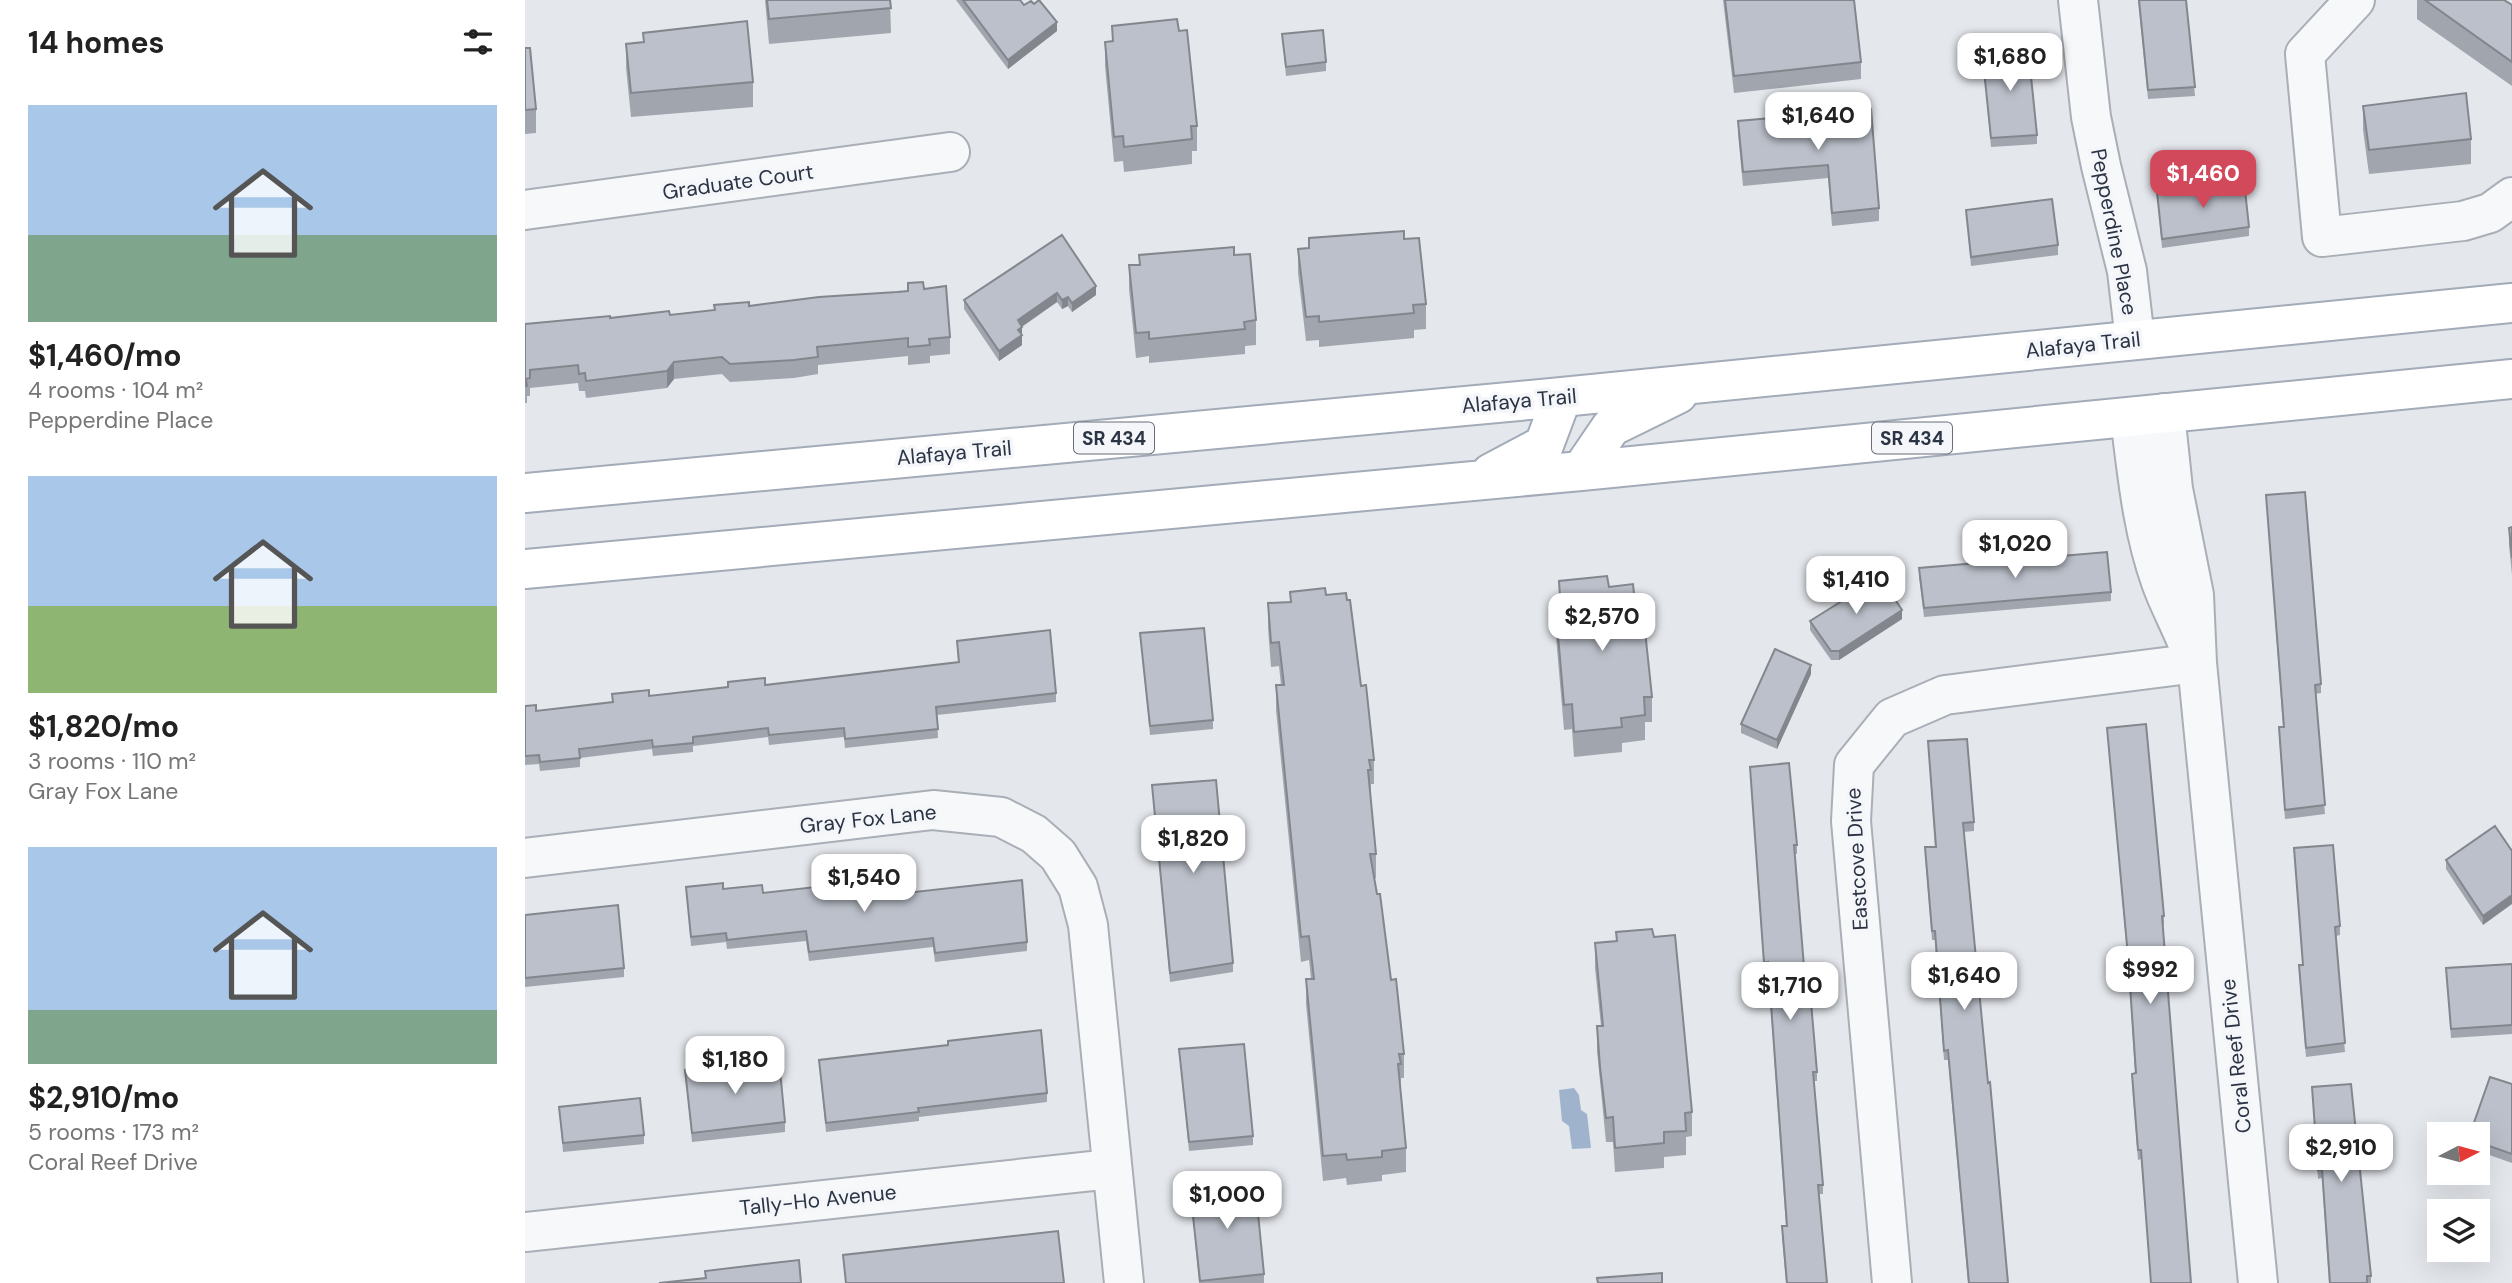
<!DOCTYPE html>
<meta charset="utf-8">
<style>
:root{--surface:#fff;--page:#f6f6f6;--text:#222;--muted:#767676;--accent:#d1495b}
body{margin:0;font-family:"DM Sans",sans-serif;background:var(--page);color:var(--text);height:100vh;display:flex;flex-direction:column;font-size:26px;white-space:nowrap}
*{box-sizing:border-box;margin:0}
p{font-size:23px;color:var(--muted)}
.icon{flex:none;width:38px;height:38px;fill:none;stroke:currentColor;stroke-width:2;stroke-linecap:round;stroke-linejoin:round}
.map{position:relative;flex:1;overflow:hidden}
.details{display:flex;flex-direction:column;background:var(--surface);width:525px}
.details>*{flex:none}
.needle{width:46px;rotate:84deg}
.buttons{position:absolute;left:1902px;top:1122px;display:grid;gap:14px}
.buttons a{display:grid;place-items:center;width:63px;height:63px;border-radius:0px;background:var(--surface);box-shadow:0 7px 28px #0002;font-size:35px}
.price{position:absolute;translate:-50% -60px;padding:0 16px;border-radius:14px;background:#fff;color:#222;font-size:23px;line-height:46px;filter:drop-shadow(0 2px 4px #0008)}
.price::after{content:'';position:absolute;left:50%;top:42px;width:21px;height:16px;margin-left:-10px;background:inherit;clip-path:polygon(0 0,100% 0,50% 100%)}
.price.on{background:var(--accent);color:#fff}
ul{padding:0;list-style:none}
li{display:grid;align-content:center;gap:14px;height:371px;padding:0 28px}
li span{display:grid;place-items:center;height:217px;border-radius:0px;color:#555}
li>.icon{margin-inline-start:auto}
span .icon{width:126px;height:126px;fill:#fffc;stroke-width:1}
li b{font-size:30px}
h2{display:flex;justify-content:space-between;align-items:center;height:84px;padding:0 28px;font-size:30px}
main{display:flex;flex:1;min-height:0}
.map>svg:first-child{display:block}
.water{fill:#9fb4cc}
.lines{fill:none;stroke-linecap:round;stroke-linejoin:round}
.minor-casing{stroke:#a9aeb7;stroke-width:42}
.major-casing{stroke:#a3abb8;stroke-width:42}
.minor{stroke:#f7f8fa;stroke-width:38}
.major{stroke:#fff;stroke-width:38}
.wall{fill:#a1a5ae}
.shaded-wall{fill:#83868d}
.building{fill:#bbc0ca;stroke:#83868d;stroke-width:2}
.labels{text-anchor:middle;dominant-baseline:central;stroke-width:7;stroke-linejoin:round;paint-order:stroke}
.shield{fill:#f4f6f9;stroke:#676e7b;stroke-width:2}
.shield-label{font-size:19px;font-weight:bold;fill:#2b3445}
.street-label{font-size:21px;fill:#2b3445;stroke:#f4f6f9}
</style>
<main>
<section class="details">
<h2>14 homes<svg class="icon" aria-label="filters" viewBox="0 0 24 24"><path d="M4 7h16M4 17h16"/><circle cx="9" cy="7" r="2"/><circle cx="15" cy="17" r="2"/></svg></h2>
<ul>
<li><span style="background:linear-gradient(#a9c7e8 60%,#7fa58c 0)"><svg class="icon" aria-label="home" viewBox="0 0 24 24"><path d="M3 11l9-7 9 7M6 9v11h12V9"/></svg></span><div><b>$1,460/mo</b><p>4 rooms · 104 m²</p><p>Pepperdine Place</p></div></li>
<li><span style="background:linear-gradient(#a9c7e8 60%,#8fb573 0)"><svg class="icon" aria-label="home" viewBox="0 0 24 24"><path d="M3 11l9-7 9 7M6 9v11h12V9"/></svg></span><div><b>$1,820/mo</b><p>3 rooms · 110 m²</p><p>Gray Fox Lane</p></div></li>
<li><span style="background:linear-gradient(#a9c7e8 75%,#7fa58c 0)"><svg class="icon" aria-label="home" viewBox="0 0 24 24"><path d="M3 11l9-7 9 7M6 9v11h12V9"/></svg></span><div><b>$2,910/mo</b><p>5 rooms · 173 m²</p><p>Coral Reef Drive</p></div></li>
</ul>
</section>
<div class="map">
<svg width="1987" height="1283" viewBox="0 0 1987 1283">
<rect width="100%" height="100%" fill="#e4e7ec"/>
<path class="water" d="M 1049,1088 L 1054,1095 L 1056,1110 L 1062,1114 L 1066,1148 L 1047,1149 L 1044,1126 L 1037,1121 L 1034,1090 Z"/>
<g class="lines">
<g class="minor-casing">
<path id="minor" d="M 1553,0 L 1566,117 L 1576,166 L 1602,271 L 1610,340
M 1830,0 L 1780,54 L 1797,237 L 1938,221 L 1965,213 L 1987,197
M 0,210 L 425,152
M 1640,413 L 1648,489 L 1669,595 L 1672,663 L 1733,1283
M 1605,417 C 1612,472 1617,529 1636,582 C 1643,602 1654,622 1662,642
M 0,858 L 408,810 L 476,817 L 509,834 L 533,855 L 553,887 L 563,925 L 599,1283
M 0,1232 L 586,1169
M 1367,1283 L 1326,821 L 1329,765 L 1367,718 L 1420,695 L 1672,663"/>
</g>
<g class="major-casing">
<path id="major" d="M 1056,471 L 1086,427 L 1153,394
M 966,473 L 1019,445 L 1037,397
M 0,493 L 1037,397 L 1987,303
M 0,569 L 1056,471 L 1987,379"/>
</g>
<use href="#minor" class="minor"/>
<use href="#major" class="major"/>
</g>
<path class="wall" d="M 240,0 L 365,0 L 366,33 L 244,44 Z
M 431,0 L 495,0 L 499,5 L 532,31 L 483,69 Z
M 1198,0 L 1329,0 L 1336,62 L 1336,79 L 1209,93 Z
M 1613,0 L 1661,0 L 1670,96 L 1623,99 Z
M 1892,0 L 1979,0 L 1987,5 L 1987,86 L 1892,19 Z
M 587,26 L 654,31 L 672,126 L 672,151 L 667,151 L 667,164 L 599,172 L 598,161 L 589,162 L 580,66 L 580,42 L 587,41 Z
M 757,34 L 801,62 L 801,71 L 761,76 Z
M 101,44 L 228,82 L 228,107 L 106,117 L 101,68 Z
M 0,48 L 11,109 L 11,133 L 0,134 Z
M 1457,51 L 1512,135 L 1512,144 L 1466,147 Z
M 1838,106 L 1946,139 L 1946,164 L 1844,174 L 1838,130 Z
M 1346,109 L 1354,208 L 1354,221 L 1307,226 L 1303,178 L 1218,186 L 1213,134 L 1213,121 Z
M 1632,192 L 1724,227 L 1724,236 L 1637,248 Z
M 1441,210 L 1533,245 L 1533,255 L 1446,266 Z
M 537,235 L 571,295 L 547,312 L 543,306 L 537,309 L 532,302 L 497,327 L 497,345 L 474,361 L 439,309 L 439,300 Z
M 784,238 L 879,239 L 901,304 L 901,329 L 889,330 L 889,338 L 794,347 L 794,340 L 781,341 L 773,273 L 773,249 L 784,248 Z
M 614,255 L 709,255 L 731,320 L 731,345 L 720,346 L 720,354 L 624,363 L 624,356 L 611,358 L 604,289 L 604,265 L 614,265 Z
M 399,289 L 425,337 L 425,354 L 405,356 L 405,363 L 383,365 L 383,356 L 293,365 L 293,374 L 269,378 L 205,382 L 197,374 L 149,379 L 142,388 L 61,398 L 60,391 L 54,391 L 53,383 L 5,388 L 5,396 L 2,396 L 2,403 L 0,403 L 0,324 L 145,315 L 189,310 L 189,305 L 224,306 Z
M 1741,495 L 1796,684 L 1796,693 L 1790,694 L 1800,814 L 1760,819 L 1754,736 L 1754,727 L 1758,727 Z
M 1987,527 L 1987,575 L 1984,545 L 1984,528 Z
M 1394,568 L 1586,592 L 1586,601 L 1399,617 L 1394,577 Z
M 1034,581 L 1084,587 L 1110,603 L 1127,697 L 1127,722 L 1120,722 L 1120,740 L 1097,743 L 1097,752 L 1049,757 L 1047,729 L 1039,730 L 1031,637 L 1031,612 L 1035,612 Z
M 765,592 L 801,595 L 836,686 L 849,760 L 849,784 L 846,784 L 845,794 L 851,854 L 851,878 L 849,878 L 879,1054 L 879,1078 L 876,1078 L 875,1089 L 881,1148 L 881,1172 L 857,1175 L 857,1181 L 822,1185 L 821,1178 L 798,1181 L 781,1004 L 781,979 L 786,979 L 784,960 L 776,962 L 751,710 L 751,685 L 756,685 L 754,666 L 746,667 L 743,628 L 743,603 L 765,602 Z
M 1377,619 L 1314,660 L 1306,660 L 1285,630 L 1285,621 Z
M 615,633 L 688,720 L 688,729 L 625,735 Z
M 432,641 L 531,693 L 531,702 L 412,715 L 413,738 L 320,748 L 319,737 L 244,745 L 243,737 L 168,746 L 168,752 L 128,756 L 127,749 L 55,758 L 55,767 L 15,771 L 14,764 L 0,765 L 0,706 L 11,711 L 87,702 L 87,694 L 124,696 L 240,685 L 433,662 Z
M 1286,674 L 1252,749 L 1216,733 L 1216,724 Z
M 1582,728 L 1639,916 L 1639,925 L 1638,925 L 1666,1283 L 1626,1283 L 1616,1159 L 1613,1160 L 1607,1083 L 1607,1074 L 1610,1073 L 1603,965 Z
M 1403,741 L 1449,822 L 1449,831 L 1438,832 L 1483,1283 L 1443,1283 L 1423,1060 L 1419,1060 L 1410,940 L 1407,940 L 1400,856 L 1400,847 L 1410,847 Z
M 1225,767 L 1272,845 L 1272,854 L 1269,854 L 1281,991 L 1292,1072 L 1292,1081 L 1289,1081 L 1298,1185 L 1298,1194 L 1294,1194 L 1302,1283 L 1261,1283 L 1257,1235 L 1257,1226 L 1261,1226 L 1243,971 L 1239,972 Z
M 627,785 L 708,963 L 708,972 L 645,982 Z
M 1970,826 L 1958,925 L 1921,869 L 1921,860 Z
M 1769,848 L 1815,926 L 1815,935 L 1811,936 L 1820,1052 L 1781,1057 L 1774,974 L 1774,965 L 1778,965 Z
M 161,887 L 238,893 L 372,894 L 502,942 L 502,951 L 410,962 L 408,947 L 284,961 L 281,941 L 202,949 L 201,942 L 166,946 Z
M 0,915 L 99,968 L 99,977 L 0,987 Z
M 1091,932 L 1167,1112 L 1167,1136 L 1161,1137 L 1161,1155 L 1139,1157 L 1139,1168 L 1090,1172 L 1088,1142 L 1081,1142 L 1072,1051 L 1072,1026 L 1076,1026 L 1070,968 L 1070,943 L 1091,941 Z
M 1987,964 L 1987,1034 L 1926,1038 L 1921,968 Z
M 654,1049 L 728,1136 L 728,1145 L 664,1151 Z
M 294,1060 L 522,1093 L 522,1102 L 394,1117 L 394,1121 L 301,1132 Z
M 160,1070 L 260,1122 L 260,1132 L 167,1142 Z
M 1987,1084 L 1987,1163 L 1953,1151 L 1953,1134 Z
M 1787,1087 L 1846,1276 L 1846,1283 L 1804,1283 L 1797,1178 L 1793,1179 Z
M 34,1107 L 119,1135 L 119,1144 L 38,1152 Z
M 665,1188 L 739,1274 L 739,1283 L 674,1283 Z"/>
<path class="shaded-wall" d="M 532,22 L 532,31 L 483,69 L 483,60 Z
M 571,286 L 571,295 L 547,312 L 547,303 Z
M 532,293 L 532,302 L 493,329 L 493,320 Z
M 543,297 L 543,306 L 537,309 L 537,300 Z
M 497,327 L 497,345 L 474,361 L 474,351 L 493,330 Z
M 149,362 L 149,379 L 142,388 L 142,371 Z
M 1377,610 L 1377,619 L 1314,660 L 1314,651 Z
M 1286,665 L 1286,674 L 1252,749 L 1252,740 Z
M 1987,895 L 1987,904 L 1958,925 L 1958,916 Z"/>
<path class="building" d="M 242,0 L 365,0 L 366,8 L 244,19 Z
M 438,0 L 495,0 L 499,5 L 506,1 L 509,4 L 514,0 L 532,22 L 483,60 Z
M 1200,0 L 1329,0 L 1336,62 L 1209,76 Z
M 1614,0 L 1661,0 L 1670,87 L 1623,90 Z
M 1900,0 L 1979,0 L 1987,5 L 1987,62 Z
M 652,19 L 654,31 L 662,30 L 672,126 L 666,126 L 667,139 L 599,147 L 598,136 L 589,137 L 580,42 L 588,41 L 587,26 Z
M 222,21 L 228,82 L 106,93 L 101,44 L 119,42 L 118,33 Z
M 798,30 L 801,62 L 761,67 L 757,34 Z
M 1503,47 L 1512,135 L 1466,138 L 1457,51 Z
M 0,48 L 5,48 L 11,109 L 0,110 Z
M 1941,93 L 1946,139 L 1844,150 L 1838,106 Z
M 1346,109 L 1354,208 L 1307,213 L 1303,165 L 1218,172 L 1213,121 Z
M 1719,181 L 1724,227 L 1637,239 L 1632,192 Z
M 1527,199 L 1533,245 L 1446,257 L 1441,210 Z
M 879,231 L 879,239 L 894,238 L 901,304 L 888,305 L 889,313 L 794,322 L 794,316 L 781,317 L 773,249 L 784,248 L 784,238 Z
M 537,235 L 571,286 L 547,303 L 543,297 L 537,300 L 532,293 L 493,320 L 497,327 L 493,330 L 497,335 L 474,351 L 439,300 Z
M 709,247 L 709,255 L 725,254 L 731,320 L 719,322 L 720,329 L 624,339 L 624,332 L 611,333 L 604,265 L 615,265 L 614,255 Z
M 398,282 L 399,289 L 421,286 L 425,337 L 404,339 L 405,345 L 383,347 L 383,338 L 292,347 L 293,357 L 269,360 L 205,364 L 197,357 L 149,362 L 142,371 L 61,381 L 60,373 L 54,374 L 53,365 L 5,370 L 5,378 L 1,379 L 2,386 L 0,386 L 0,324 L 85,316 L 85,318 L 144,311 L 145,315 L 190,310 L 189,305 L 224,302 L 224,306 L 294,297 L 372,292 L 383,291 L 383,283 Z
M 1780,492 L 1796,684 L 1790,685 L 1800,805 L 1760,810 L 1754,727 L 1759,727 L 1741,495 Z
M 1987,527 L 1987,558 L 1984,528 Z
M 1582,552 L 1586,592 L 1399,608 L 1394,568 Z
M 1082,576 L 1084,587 L 1108,584 L 1110,603 L 1117,602 L 1127,697 L 1119,697 L 1120,715 L 1096,718 L 1097,727 L 1049,732 L 1047,704 L 1039,705 L 1031,612 L 1036,612 L 1034,581 Z
M 1355,577 L 1377,610 L 1314,651 L 1306,651 L 1285,621 Z
M 800,588 L 801,595 L 821,593 L 822,600 L 825,600 L 836,686 L 841,685 L 849,760 L 844,760 L 846,770 L 843,770 L 851,854 L 845,854 L 852,894 L 855,894 L 866,980 L 871,979 L 879,1054 L 874,1054 L 876,1064 L 873,1064 L 881,1148 L 857,1151 L 857,1157 L 822,1160 L 821,1154 L 798,1156 L 781,979 L 789,979 L 784,936 L 776,937 L 751,685 L 759,685 L 754,642 L 746,643 L 743,603 L 766,602 L 765,592 Z
M 679,628 L 688,720 L 625,726 L 615,633 Z
M 525,630 L 531,693 L 411,707 L 413,729 L 320,739 L 319,728 L 244,735 L 243,728 L 168,737 L 168,743 L 128,747 L 127,740 L 54,749 L 55,758 L 15,762 L 14,755 L 0,756 L 0,706 L 11,705 L 11,711 L 88,702 L 87,694 L 124,690 L 124,696 L 203,687 L 203,682 L 240,678 L 240,685 L 434,662 L 432,641 Z
M 1250,649 L 1286,665 L 1252,740 L 1216,724 Z
M 1621,724 L 1639,916 L 1637,916 L 1666,1283 L 1626,1283 L 1616,1150 L 1613,1150 L 1607,1074 L 1611,1073 L 1603,956 L 1582,728 Z
M 1442,739 L 1449,822 L 1438,823 L 1463,1083 L 1465,1082 L 1483,1283 L 1444,1283 L 1423,1050 L 1419,1051 L 1410,931 L 1407,931 L 1400,847 L 1411,847 L 1403,741 Z
M 1264,763 L 1272,845 L 1269,845 L 1281,991 L 1285,990 L 1292,1072 L 1288,1072 L 1298,1185 L 1293,1185 L 1302,1283 L 1262,1283 L 1257,1226 L 1262,1226 L 1243,962 L 1239,963 L 1225,767 Z
M 691,780 L 708,963 L 645,973 L 627,785 Z
M 1970,826 L 1987,851 L 1987,895 L 1958,916 L 1921,860 Z
M 1808,845 L 1815,926 L 1810,927 L 1820,1043 L 1781,1048 L 1774,965 L 1778,965 L 1769,848 Z
M 370,878 L 372,894 L 497,880 L 502,942 L 410,953 L 408,938 L 284,952 L 281,931 L 202,940 L 201,933 L 166,937 L 161,887 L 198,883 L 198,889 L 237,885 L 238,893 Z
M 93,905 L 99,968 L 0,978 L 0,915 Z
M 1127,929 L 1129,937 L 1150,935 L 1167,1112 L 1160,1113 L 1161,1131 L 1139,1132 L 1139,1143 L 1090,1148 L 1088,1117 L 1081,1118 L 1075,1067 L 1072,1026 L 1078,1026 L 1070,943 L 1092,941 L 1091,932 Z
M 1987,964 L 1987,1025 L 1926,1029 L 1921,968 Z
M 516,1030 L 522,1093 L 393,1108 L 394,1112 L 301,1123 L 294,1060 L 423,1045 L 423,1041 Z
M 719,1044 L 728,1136 L 664,1142 L 654,1049 Z
M 254,1060 L 260,1122 L 167,1133 L 160,1070 Z
M 1965,1077 L 1987,1084 L 1987,1154 L 1953,1142 L 1953,1134 L 1945,1134 Z
M 1826,1084 L 1846,1276 L 1842,1276 L 1842,1283 L 1805,1283 L 1797,1169 L 1793,1170 L 1787,1087 Z
M 115,1098 L 119,1135 L 38,1143 L 34,1107 Z
M 730,1183 L 739,1274 L 675,1281 L 665,1188 Z
M 533,1231 L 539,1283 L 321,1283 L 318,1255 Z
M 274,1260 L 276,1283 L 134,1283 L 181,1278 L 180,1271 Z
M 1137,1273 L 1137,1283 L 1073,1283 L 1072,1278 Z"/>
<g class="labels">
<g class="shield">
<rect x="549" y="422.5" width="80" height="31" rx="5"/>
<rect x="1347" y="422.5" width="80" height="31" rx="5"/>
</g>
<g class="shield-label">
<text x="589" y="438">SR 434</text>
<text x="1387" y="438">SR 434</text>
</g>
<g class="street-label">
<text transform="translate(213 182) rotate(-8)">Graduate Court</text>
<text transform="translate(1589 232) rotate(79)">Pepperdine Place</text>
<text transform="translate(1558 345) rotate(-6)">Alafaya Trail</text>
<text transform="translate(994 401) rotate(-5)">Alafaya Trail</text>
<text transform="translate(429 453) rotate(-5)">Alafaya Trail</text>
<text transform="translate(343 819) rotate(-6)">Gray Fox Lane</text>
<text transform="translate(1332 859) rotate(-93)">Eastcove Drive</text>
<text transform="translate(1711 1056) rotate(-96)">Coral Reef Drive</text>
<text transform="translate(293 1200) rotate(-6)">Tally-Ho Avenue</text>
</g>
</g>
</svg>
<div class="buttons">
<a><svg class="needle" viewBox="-14 -14 28 28"><path d="M0-13l5 13h-10z" fill="#e53935"/><path d="M0 13l5-13h-10z" fill="#767676"/></svg></a>
<a><svg class="icon" aria-label="layers" viewBox="0 0 24 24"><path d="M12 4l9 5-9 5-9-5zM3 14l9 5 9-5"/></svg></a>
</div>
<b class="price" style="left:1485px;top:93px">$1,680</b>
<b class="price" style="left:1293px;top:152px">$1,640</b>
<b class="price on" style="left:1678px;top:210px">$1,460</b>
<b class="price" style="left:1490px;top:580px">$1,020</b>
<b class="price" style="left:1331px;top:616px">$1,410</b>
<b class="price" style="left:1077px;top:653px">$2,570</b>
<b class="price" style="left:668px;top:875px">$1,820</b>
<b class="price" style="left:339px;top:914px">$1,540</b>
<b class="price" style="left:1625px;top:1006px">$992</b>
<b class="price" style="left:1439px;top:1012px">$1,640</b>
<b class="price" style="left:1265px;top:1022px">$1,710</b>
<b class="price" style="left:210px;top:1096px">$1,180</b>
<b class="price" style="left:1816px;top:1184px">$2,910</b>
<b class="price" style="left:702px;top:1231px">$1,000</b>
</div>
</main>
